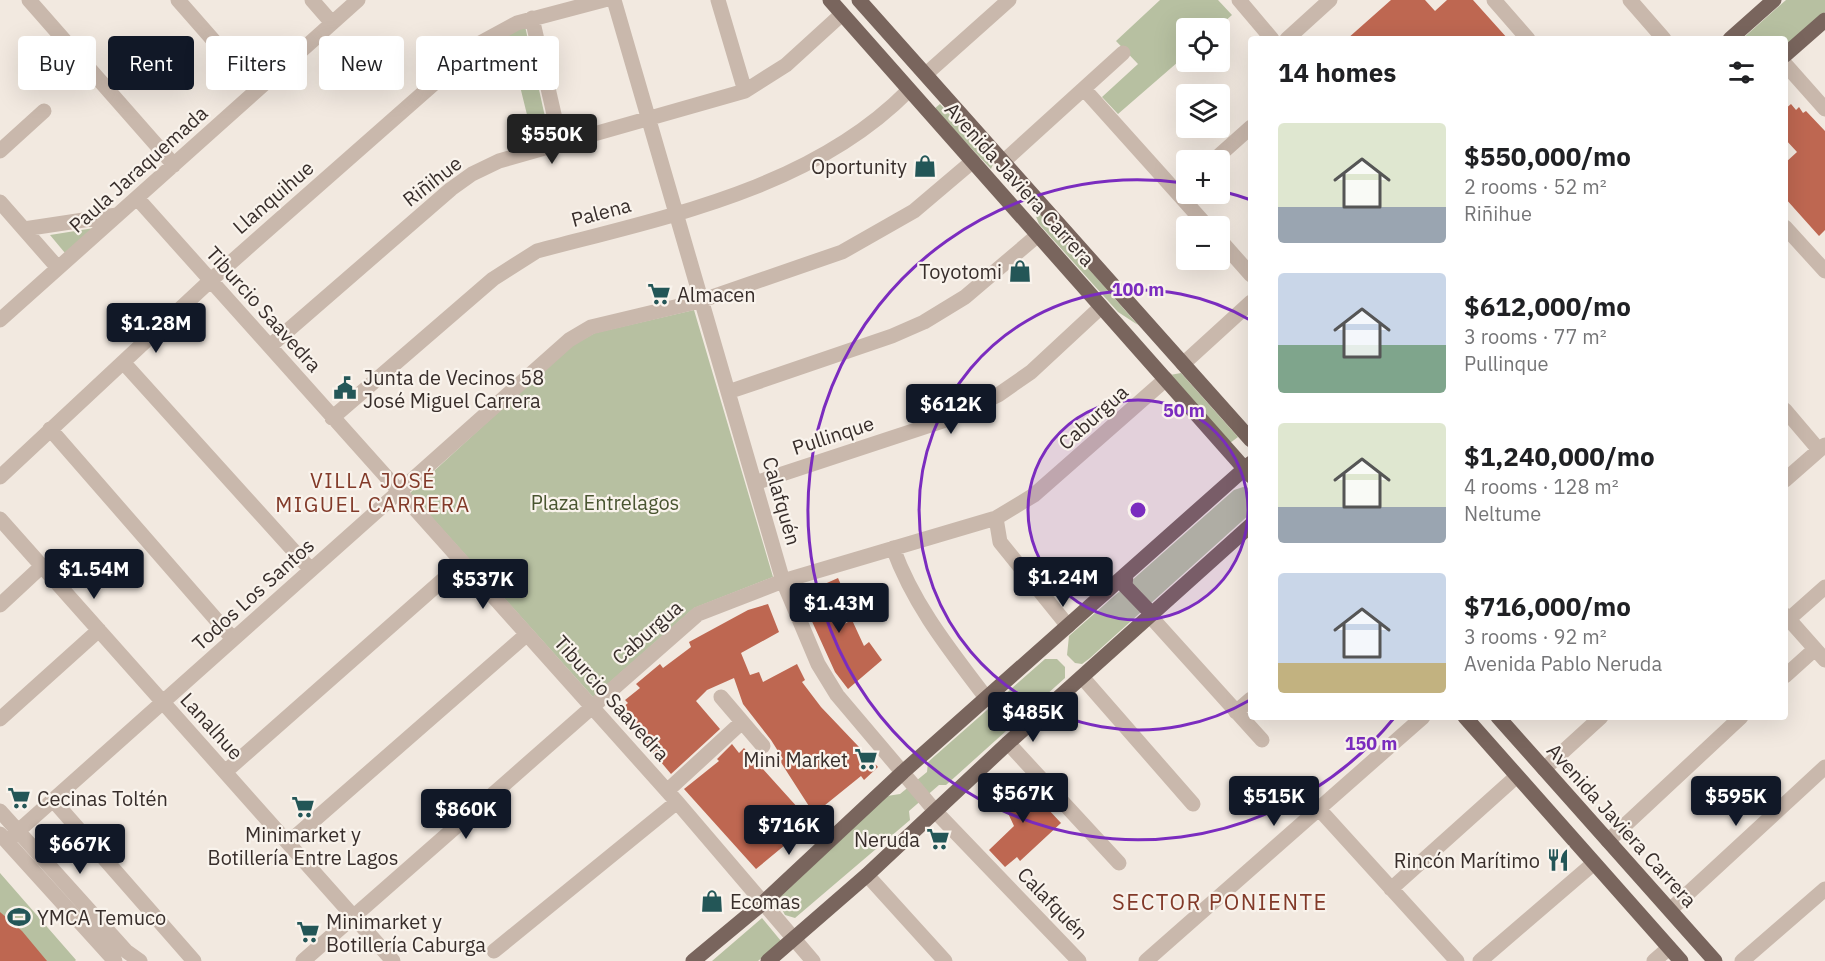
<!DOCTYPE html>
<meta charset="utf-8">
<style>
:root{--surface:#fff;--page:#f2f2f2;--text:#202124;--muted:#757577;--accent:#111827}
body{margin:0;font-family:"IBM Plex Sans",sans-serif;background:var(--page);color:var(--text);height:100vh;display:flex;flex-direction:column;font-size:22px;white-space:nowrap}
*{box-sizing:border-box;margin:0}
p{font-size:20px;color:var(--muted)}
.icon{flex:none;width:33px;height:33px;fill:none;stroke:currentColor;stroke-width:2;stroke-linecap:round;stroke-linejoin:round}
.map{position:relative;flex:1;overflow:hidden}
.drawer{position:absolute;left:1248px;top:36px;width:540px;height:684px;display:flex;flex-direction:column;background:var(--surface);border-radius:6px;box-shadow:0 6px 24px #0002}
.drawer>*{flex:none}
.top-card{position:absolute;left:18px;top:36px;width:570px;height:54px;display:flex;gap:12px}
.tools{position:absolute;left:1176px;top:18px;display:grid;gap:12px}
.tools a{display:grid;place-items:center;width:54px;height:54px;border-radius:6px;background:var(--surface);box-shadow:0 6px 24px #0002;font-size:30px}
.price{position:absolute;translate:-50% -51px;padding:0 14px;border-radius:6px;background:var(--accent);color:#fff;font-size:20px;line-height:39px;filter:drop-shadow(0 2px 3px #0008)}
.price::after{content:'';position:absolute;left:50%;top:36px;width:18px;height:14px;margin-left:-9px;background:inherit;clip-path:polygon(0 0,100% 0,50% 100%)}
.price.current{background:#222;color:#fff}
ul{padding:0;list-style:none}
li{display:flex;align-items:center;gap:18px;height:150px;padding:0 30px}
li span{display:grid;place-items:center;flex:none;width:168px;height:120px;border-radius:6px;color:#555}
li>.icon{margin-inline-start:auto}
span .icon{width:72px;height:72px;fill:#fffc;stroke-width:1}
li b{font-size:26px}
h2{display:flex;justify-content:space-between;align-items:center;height:72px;padding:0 30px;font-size:26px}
.chip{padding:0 21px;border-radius:6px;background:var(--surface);box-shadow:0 6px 24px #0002;font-size:21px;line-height:54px}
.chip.current{background:var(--accent);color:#fff}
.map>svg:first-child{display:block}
.green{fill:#b7c0a1}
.building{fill:#be6751}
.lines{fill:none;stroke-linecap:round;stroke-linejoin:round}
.minor{stroke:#c9b8ac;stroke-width:15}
.major{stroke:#79655d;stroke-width:15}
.ring{fill:none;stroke:#7b2cbf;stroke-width:3}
.labels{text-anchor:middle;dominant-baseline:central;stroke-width:4.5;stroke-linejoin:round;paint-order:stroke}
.poi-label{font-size:20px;fill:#382e2b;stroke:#f9f3ec;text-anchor:start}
.street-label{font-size:20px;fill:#382e2b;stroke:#f9f3ec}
.park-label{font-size:20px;fill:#495530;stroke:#f9f3ec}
.neighbourhood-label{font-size:21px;letter-spacing:1.5px;fill:#823a29;stroke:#f9f3ec}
.quarter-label{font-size:22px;letter-spacing:1.5px;fill:#823a29;stroke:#f9f3ec}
.centre{fill:#7b2cbf;stroke:#f9f3ec;stroke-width:3}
.ring-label{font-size:18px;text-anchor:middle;font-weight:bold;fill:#7b2cbf;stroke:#f9f3ec;stroke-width:4.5;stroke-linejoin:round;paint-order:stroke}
</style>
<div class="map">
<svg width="1825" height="961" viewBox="0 0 1825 961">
<rect width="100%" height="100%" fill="#f2e9e0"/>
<path class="green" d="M 1160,0 L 1218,0 L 1232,15 L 1217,28 L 1186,28 L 1186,55 L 1118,114 L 1102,97 L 1138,64 L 1116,41 Z
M 1786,0 L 1825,0 L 1825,12 L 1785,47 L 1785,39 L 1742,39 Z
M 525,26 L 549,135 L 533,139 L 515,66 L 453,76 L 500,32 Z
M 940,104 L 994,162 L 991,169 L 934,109 Z
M 1030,202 L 1138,325 L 1118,312 L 1039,224 Z
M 94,228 L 65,253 L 50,235 Z
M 694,310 L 773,577 L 694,608 L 593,697 L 410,493 L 569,347 L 595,333 Z
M 1181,373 L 1238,437 L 1230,443 L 1170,375 Z
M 1243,487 L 1251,488 L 1251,513 L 1090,658 L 1082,664 L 1075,663 L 1067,655 L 1069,636 L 1234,490 Z
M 1045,659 L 1057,659 L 1065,667 L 1065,678 L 946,785 L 939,785 L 909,811 L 910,820 L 795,918 L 785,915 L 777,900 L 887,796 L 900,794 L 927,772 L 928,762 Z
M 0,873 L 76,960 L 75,961 L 0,961 Z
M 762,918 L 781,941 L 758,961 L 712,961 Z"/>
<path class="building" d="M 1391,0 L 1425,0 L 1435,11 L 1447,0 L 1473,0 L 1508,39 L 1347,39 Z
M 1791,104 L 1796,110 L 1799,107 L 1803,113 L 1806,111 L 1825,131 L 1825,230 L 1819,236 L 1785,198 L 1785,163 L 1797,152 L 1785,139 L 1785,109 Z
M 838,578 L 846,596 L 835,601 L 844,624 L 852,620 L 864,646 L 869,642 L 882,660 L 848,689 L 835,672 L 800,595 Z
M 768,604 L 779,632 L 741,653 L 750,675 L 759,672 L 763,682 L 797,664 L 805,680 L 802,682 L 821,707 L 878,767 L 864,780 L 861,776 L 814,814 L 780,761 L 783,759 L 771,740 L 743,704 L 734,678 L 707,690 L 696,701 L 720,729 L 671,774 L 618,711 L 628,703 L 625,700 L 640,688 L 636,684 L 660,664 L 663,668 L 691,647 L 689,642 L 748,610 Z
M 732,744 L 739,753 L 744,748 L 808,819 L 802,824 L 808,831 L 788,848 L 785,845 L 756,869 L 684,789 L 719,761 L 717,759 Z
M 1019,778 L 1061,823 L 1020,861 L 1017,857 L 1005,867 L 989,850 L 1014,826 L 1000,796 Z
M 0,912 L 22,931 L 47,961 L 0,961 Z"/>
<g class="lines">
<path class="minor" d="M 29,0 L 174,165
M 178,0 L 257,90
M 312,0 L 332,23
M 614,0 L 783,581 L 818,664 L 837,695 L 936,812 L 1079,961
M 718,0 L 745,91
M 1239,0 L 1272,39
M 1494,0 L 1528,39
M 1630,0 L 1664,39
M 532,18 L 561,145
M 1287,39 L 1330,0
M 1785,64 L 1825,109
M 926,74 L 1009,0
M 1084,89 L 1207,226
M 0,151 L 44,111
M 1214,160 L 1251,127
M 1003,162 L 1123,53
M 137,198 L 677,802 L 813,961
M 0,202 L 58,268
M 1785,227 L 1825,271
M 24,229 L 117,215
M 1220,240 L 1251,275
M 0,320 L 358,0
M 270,346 L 451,189 L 472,174 L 499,161 L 745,91 L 786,65 L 842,14
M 123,362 L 311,570
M 1183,364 L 1251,302
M 728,392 L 892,336 L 924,322 L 965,297 L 1038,235
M 1785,410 L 1819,450
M 332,418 L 493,279 L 537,251 C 665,217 811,189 908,91
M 50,429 L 233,639
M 0,477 L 211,280 L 480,43 L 517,23 L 604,0
M 1785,480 L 1825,445
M 755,483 L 946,420 L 998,395 L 1031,372 L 1101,307
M 996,518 L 1000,542 L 1068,626
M 0,519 L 393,961
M 893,548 C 914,606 950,650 987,699
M 0,605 L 42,566
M 1785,615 L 1825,660
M 1150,616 L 1262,740
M 1789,619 L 1825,587
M 1785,676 L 1815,649
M 1082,677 L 1193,804
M 721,697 L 763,746
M 1236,712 L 1251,699
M 0,719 L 99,630
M 1008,743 L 1119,863
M 1544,769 L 1601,717
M 225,772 L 462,563
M 667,791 L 742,722
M 53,800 L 194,961
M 1319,809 L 1457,961
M 0,811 L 126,951 L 140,961
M 0,834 L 115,961
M 7,841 L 569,340 L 591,327 L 700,301 L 842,252 L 914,211 L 973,161
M 1608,841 L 1741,717
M 288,843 L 526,635
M 867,875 L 945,961
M 1391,889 L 1517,776
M 1670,910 L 1825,767
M 494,951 L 677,802
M 303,961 L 698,614 L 783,581 L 996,518 L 1034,495 L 1166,379
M 1146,961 L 1423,717
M 1480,961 L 1594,863
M 1654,961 L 1669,948
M 1742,961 L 1825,889"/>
<path class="major" d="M 830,0 L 1251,476
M 859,0 L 1251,440
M 1730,39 L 1774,0
M 1785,55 L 1825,20
M 1126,574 L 1125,586 L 1152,614
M 1465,717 L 1681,961
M 1498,717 L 1715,961
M 693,961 L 764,902 L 903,772 L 1251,463
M 768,961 L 867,875 L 1008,743 L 1251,525"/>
</g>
<circle cx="1138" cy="510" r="110" fill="#7b2cbf" fill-opacity=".12"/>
<g class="ring">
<circle cx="1138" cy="510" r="110"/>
<path d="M1250 700A220 220 0 1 1 1250 320"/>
<path d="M1394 718A330 330 0 1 1 1184 183M1221 191A330 330 0 0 1 1251 200"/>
</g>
<defs>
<g id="shop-bare" transform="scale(1.8)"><path d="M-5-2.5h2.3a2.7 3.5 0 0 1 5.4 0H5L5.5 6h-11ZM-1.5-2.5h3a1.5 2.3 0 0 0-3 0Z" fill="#235657" stroke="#f9f3ec" stroke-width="2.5" paint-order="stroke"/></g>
<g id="supermarket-bare" transform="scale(1.8)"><path d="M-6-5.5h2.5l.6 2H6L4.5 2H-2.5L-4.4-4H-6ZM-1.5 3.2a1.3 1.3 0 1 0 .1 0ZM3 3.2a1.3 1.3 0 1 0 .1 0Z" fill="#235657" stroke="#f9f3ec" stroke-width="2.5" paint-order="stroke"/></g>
<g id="civic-bare" transform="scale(1.8)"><path d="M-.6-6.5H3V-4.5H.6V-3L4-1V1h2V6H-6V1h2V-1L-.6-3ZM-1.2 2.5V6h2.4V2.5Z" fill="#235657" stroke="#f9f3ec" stroke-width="2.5" paint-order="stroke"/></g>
<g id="restaurant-bare" transform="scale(1.8)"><path d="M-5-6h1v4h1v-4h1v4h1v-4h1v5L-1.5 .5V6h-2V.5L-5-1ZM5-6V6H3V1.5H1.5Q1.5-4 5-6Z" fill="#235657" stroke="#f9f3ec" stroke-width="2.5" paint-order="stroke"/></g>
<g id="stadium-bare" transform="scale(1.8)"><path d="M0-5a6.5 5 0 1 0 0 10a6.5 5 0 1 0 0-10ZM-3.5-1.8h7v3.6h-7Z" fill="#235657" stroke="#f9f3ec" stroke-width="2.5" paint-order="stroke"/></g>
</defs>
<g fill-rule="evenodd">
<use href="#shop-bare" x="925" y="166"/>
<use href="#shop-bare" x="1020" y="271"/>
<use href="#supermarket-bare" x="659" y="294"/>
<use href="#civic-bare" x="345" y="388"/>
<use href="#supermarket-bare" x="866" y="759"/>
<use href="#supermarket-bare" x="19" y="798"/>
<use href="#supermarket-bare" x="303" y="807"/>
<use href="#supermarket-bare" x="938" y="839"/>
<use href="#restaurant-bare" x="1558" y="860"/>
<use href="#shop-bare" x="712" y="901"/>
<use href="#stadium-bare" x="19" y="917"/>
<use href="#supermarket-bare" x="308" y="932"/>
</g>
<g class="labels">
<g class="poi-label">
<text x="907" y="166" text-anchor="end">Oportunity</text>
<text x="1002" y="271" text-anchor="end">Toyotomi</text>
<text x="677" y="294">Almacen</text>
<text x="363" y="377">Junta de Vecinos 58<tspan x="363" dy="23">José Miguel Carrera</tspan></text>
<text x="848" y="759" text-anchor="end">Mini Market</text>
<text x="37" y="798">Cecinas Toltén</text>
<text x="303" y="834" text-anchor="middle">Minimarket y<tspan x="303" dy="23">Botillería Entre Lagos</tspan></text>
<text x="920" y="839" text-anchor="end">Neruda</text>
<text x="1540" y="860" text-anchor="end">Rincón Marítimo</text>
<text x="730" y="901">Ecomas</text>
<text x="37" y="917">YMCA Temuco</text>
<text x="326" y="921">Minimarket y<tspan x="326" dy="23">Botillería Caburga</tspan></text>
</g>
<g class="street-label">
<text transform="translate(138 169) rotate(-42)">Paula Jaraquemada</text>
<text transform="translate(432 181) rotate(-38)">Riñihue</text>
<text transform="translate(1020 184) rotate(48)">Avenida Javiera Carrera</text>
<text transform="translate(273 197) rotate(-41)">Llanquihue</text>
<text transform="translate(601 212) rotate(-15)">Palena</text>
<text transform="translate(264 309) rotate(48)">Tiburcio Saavedra</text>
<text transform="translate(1093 417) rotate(-42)">Caburgua</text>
<text transform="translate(833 435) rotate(-18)">Pullinque</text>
<text transform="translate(782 501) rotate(74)">Calafquén</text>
<text transform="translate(253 594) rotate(-42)">Todos Los Santos</text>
<text transform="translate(647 632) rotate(-41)">Caburgua</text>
<text transform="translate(612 698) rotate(48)">Tiburcio Saavedra</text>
<text transform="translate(212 726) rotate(48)">Lanalhue</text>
<text transform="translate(1622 825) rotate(48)">Avenida Javiera Carrera</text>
<text transform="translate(1053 903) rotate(46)">Calafquén</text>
</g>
<g class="park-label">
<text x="605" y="502">Plaza Entrelagos</text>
</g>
<g class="neighbourhood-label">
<text x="373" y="480">VILLA JOSÉ<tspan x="373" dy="24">MIGUEL CARRERA</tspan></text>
</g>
<g class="quarter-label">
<text x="1220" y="901">SECTOR PONIENTE</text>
</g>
</g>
<circle cx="1138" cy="510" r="9" class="centre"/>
<g class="ring-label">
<text x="1138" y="296">100 m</text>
<text x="1184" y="417">50 m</text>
<text x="1371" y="750">150 m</text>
</g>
</svg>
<div class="tools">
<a><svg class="icon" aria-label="locate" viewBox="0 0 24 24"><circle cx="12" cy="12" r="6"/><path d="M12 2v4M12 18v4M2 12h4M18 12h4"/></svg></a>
<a><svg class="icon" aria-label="layers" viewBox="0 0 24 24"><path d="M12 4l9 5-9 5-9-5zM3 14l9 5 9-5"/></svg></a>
<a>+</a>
<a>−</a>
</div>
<b class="price current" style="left:552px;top:165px">$550K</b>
<b class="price" style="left:156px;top:354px">$1.28M</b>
<b class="price" style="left:951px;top:435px">$612K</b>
<b class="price" style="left:94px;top:600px">$1.54M</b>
<b class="price" style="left:1063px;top:608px">$1.24M</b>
<b class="price" style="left:483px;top:610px">$537K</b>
<b class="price" style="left:839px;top:634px">$1.43M</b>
<b class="price" style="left:1033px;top:743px">$485K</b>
<b class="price" style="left:1023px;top:824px">$567K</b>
<b class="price" style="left:1274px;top:827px">$515K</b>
<b class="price" style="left:1736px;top:827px">$595K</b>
<b class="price" style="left:466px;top:840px">$860K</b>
<b class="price" style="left:789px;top:856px">$716K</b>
<b class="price" style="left:80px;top:875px">$667K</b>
<div class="top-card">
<a class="chip">Buy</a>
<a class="chip current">Rent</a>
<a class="chip">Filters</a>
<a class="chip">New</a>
<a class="chip">Apartment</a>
</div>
<section class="drawer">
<h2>14 homes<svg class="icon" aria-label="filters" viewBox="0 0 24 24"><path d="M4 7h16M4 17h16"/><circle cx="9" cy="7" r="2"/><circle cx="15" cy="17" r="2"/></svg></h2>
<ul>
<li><span style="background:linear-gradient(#dfe7d0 70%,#9aa5b1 0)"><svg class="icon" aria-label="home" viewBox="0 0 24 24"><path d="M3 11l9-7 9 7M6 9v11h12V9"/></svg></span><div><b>$550,000/mo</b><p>2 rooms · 52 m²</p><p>Riñihue</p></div></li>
<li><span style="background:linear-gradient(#c9d6e8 60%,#7fa58c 0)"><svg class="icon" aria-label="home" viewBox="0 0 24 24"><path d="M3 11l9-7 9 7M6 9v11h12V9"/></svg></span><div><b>$612,000/mo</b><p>3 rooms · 77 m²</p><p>Pullinque</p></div></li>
<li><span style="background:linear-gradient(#dfe7d0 70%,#9aa5b1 0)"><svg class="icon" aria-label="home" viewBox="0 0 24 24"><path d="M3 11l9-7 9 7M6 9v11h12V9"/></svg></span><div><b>$1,240,000/mo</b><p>4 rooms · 128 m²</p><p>Neltume</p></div></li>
<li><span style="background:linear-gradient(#c9d6e8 75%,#c2b280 0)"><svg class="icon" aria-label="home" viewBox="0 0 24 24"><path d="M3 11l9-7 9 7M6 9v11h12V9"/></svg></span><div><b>$716,000/mo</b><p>3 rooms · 92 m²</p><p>Avenida Pablo Neruda</p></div></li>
</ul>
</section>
</div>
